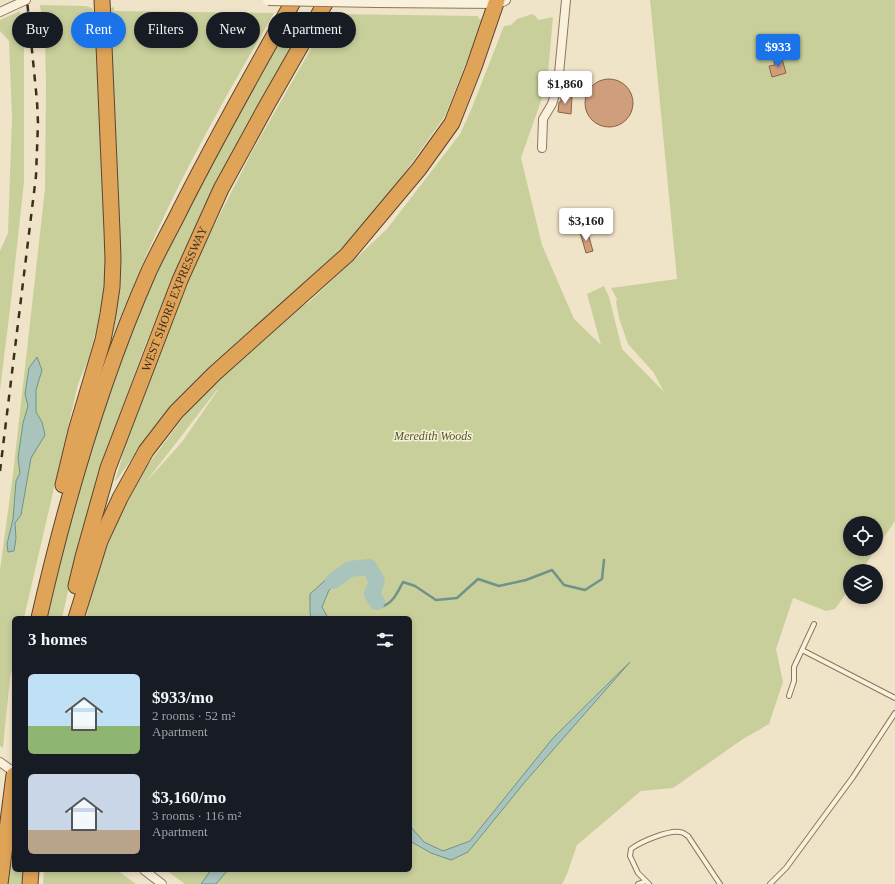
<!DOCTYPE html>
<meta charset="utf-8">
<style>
:root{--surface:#171b24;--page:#242831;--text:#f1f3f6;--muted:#9ea1a6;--accent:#1a73e8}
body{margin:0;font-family:Georgia,serif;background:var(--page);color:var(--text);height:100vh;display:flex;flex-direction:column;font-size:15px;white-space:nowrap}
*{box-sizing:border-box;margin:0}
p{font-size:13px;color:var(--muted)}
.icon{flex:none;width:22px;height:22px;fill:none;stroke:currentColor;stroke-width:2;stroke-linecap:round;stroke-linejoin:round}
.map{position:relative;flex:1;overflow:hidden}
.drawer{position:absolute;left:12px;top:616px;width:400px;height:256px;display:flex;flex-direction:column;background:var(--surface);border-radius:6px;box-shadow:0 2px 6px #0003}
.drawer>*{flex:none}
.top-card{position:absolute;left:12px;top:12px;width:400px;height:36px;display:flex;gap:8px}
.buttons{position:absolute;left:843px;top:516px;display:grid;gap:8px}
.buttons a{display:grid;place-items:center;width:40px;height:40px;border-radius:50%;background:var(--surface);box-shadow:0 2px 6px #0003;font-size:20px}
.price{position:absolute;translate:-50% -34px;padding:0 9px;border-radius:4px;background:#fff;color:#222;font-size:13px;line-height:26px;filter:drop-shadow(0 1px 2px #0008)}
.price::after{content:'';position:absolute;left:50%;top:24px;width:12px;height:9px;margin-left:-6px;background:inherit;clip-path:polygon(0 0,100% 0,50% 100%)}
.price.selected{background:var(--accent);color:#fff}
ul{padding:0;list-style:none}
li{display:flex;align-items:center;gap:12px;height:100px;padding:0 16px}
li span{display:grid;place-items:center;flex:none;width:112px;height:80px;border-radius:6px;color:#555}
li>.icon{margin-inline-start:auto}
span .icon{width:48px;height:48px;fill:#fffc;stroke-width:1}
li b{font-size:17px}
h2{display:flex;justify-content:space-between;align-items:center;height:48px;padding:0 16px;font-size:17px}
.pill{padding:0 14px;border-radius:18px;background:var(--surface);box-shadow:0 2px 6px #0003;font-size:14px;line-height:36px}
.pill.selected{background:var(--accent);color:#fff}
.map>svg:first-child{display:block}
.green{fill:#c9cf9b;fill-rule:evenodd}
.water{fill:#a9c4bc;stroke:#6f938a}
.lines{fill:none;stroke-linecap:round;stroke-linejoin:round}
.stream{stroke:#6f938a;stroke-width:2.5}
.river{stroke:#a9c4bc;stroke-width:16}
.building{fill:#cf9f7d;stroke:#8d5f41}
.service-casing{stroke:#8d765c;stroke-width:6}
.minor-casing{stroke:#8d765c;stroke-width:10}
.tertiary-casing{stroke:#8d765c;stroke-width:12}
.motorway-casing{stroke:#5b4430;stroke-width:17}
.service{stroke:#faf1dc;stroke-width:4}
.minor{stroke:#faf1dc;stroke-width:8}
.tertiary{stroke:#faf1dc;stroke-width:10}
.motorway{stroke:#e0a458;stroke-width:15}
.rail{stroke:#3d2e20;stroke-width:2.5;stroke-dasharray:7 7;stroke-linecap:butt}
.tertiary-bridge-casing{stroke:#8d765c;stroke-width:12;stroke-linecap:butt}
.tertiary-bridge{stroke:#faf1dc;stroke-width:10}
.labels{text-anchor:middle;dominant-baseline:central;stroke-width:3;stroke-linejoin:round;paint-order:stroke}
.street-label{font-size:12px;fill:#3d2e20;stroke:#f7eed8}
.park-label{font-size:12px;font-style:italic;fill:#4d5a26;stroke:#f7eed8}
</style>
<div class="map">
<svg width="895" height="884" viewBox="0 0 895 884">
<rect width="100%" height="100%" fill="#f0e4c8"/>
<path class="green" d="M 650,0 L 895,0 L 895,521 L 861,571 L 850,571 L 850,588 L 835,609 L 826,611 L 793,598 L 776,649 L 783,682 L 769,724 L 743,739 L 673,788 L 641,791 L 577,845 L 567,874 L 562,884 L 185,884 L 166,870 L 410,870 L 410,618 L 86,618 L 99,558 L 128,492 L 196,400 L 287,315 L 309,302 L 387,229 L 460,134 L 471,110 L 504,26 L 511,25 L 517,19 L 533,14 L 539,20 L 553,17 L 547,84 L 521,158 L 542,245 L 574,319 L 601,345 L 587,294 L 604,286 L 609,297 L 622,349 L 664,392 L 654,373 L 628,344 L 619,318 L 616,302 L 617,299 L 611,288 L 677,279 ZM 218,390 L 182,442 L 145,483 L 217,390 ZM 850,523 L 876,523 L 876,549 L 850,549 Z
M 40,5 L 86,6 L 92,8 L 94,13 L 106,239 L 104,302 L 88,360 L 78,384 L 24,618 L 14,618 L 14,661 L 10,678 L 3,748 L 0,746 L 0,570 L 13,474 L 45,189 L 46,83 L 45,42 Z
M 114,7 L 114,11 L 274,13 C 237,77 200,141 168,208 C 140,266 117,325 93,384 L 108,328 L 109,8 Z
M 20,11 L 24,45 L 24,182 L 11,301 L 0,390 L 0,251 L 8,233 L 12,117 L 9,41 L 0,31 L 0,20 Z
M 292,13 L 311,14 L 229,160 L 186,248 L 146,343 L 110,441 L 78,547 L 62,618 L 45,618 L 93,434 L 128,336 L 171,239 Z
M 331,14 L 478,16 L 479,19 L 483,20 L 445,116 L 386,199 L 341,249 L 213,365 L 161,419 L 115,482 L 130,428 L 161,348 L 203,247 L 254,148 Z
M 14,804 L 14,870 L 25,870 L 23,884 L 4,884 Z
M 44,870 L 117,870 L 136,884 L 43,884 Z"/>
<path class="water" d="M 37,357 L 42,370 L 36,390 L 36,412 L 42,422 L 45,435 L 31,458 L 21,515 L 15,523 L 16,538 L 14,551 L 8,552 L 7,544 L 13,519 L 16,481 L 20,473 L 18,458 L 23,423 L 28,406 L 25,394 L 29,368 Z
M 350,569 L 329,590 L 322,607 L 328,618 L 311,618 L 310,613 L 310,594 L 331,575 Z
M 630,662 L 524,783 L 468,852 L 451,860 L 431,853 L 410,841 L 410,826 L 424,842 L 443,851 L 470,841 L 553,738 Z
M 211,870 L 228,870 L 216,884 L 201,884 Z"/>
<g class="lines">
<path class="stream" d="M 377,602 L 380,607 C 393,604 397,593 403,582 L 415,586 L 436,600 L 457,598 L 478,579 L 499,586 L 526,580 L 552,570 L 564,585 L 585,590 L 602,579 L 604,560"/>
<path class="river" d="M 333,581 L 350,569 L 369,567 L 377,581 L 372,594 L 377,602"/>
</g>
<path class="building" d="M 782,59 L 786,73 L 772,77 L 769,66 L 775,65 L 774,61 Z
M585 103a24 24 0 1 1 48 0a24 24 0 1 1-48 0Z
M 561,95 L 572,96 L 571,114 L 558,112 L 559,102 L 561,102 Z
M 587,230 L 593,251 L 586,253 L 580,232 Z"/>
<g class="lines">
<g class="service-casing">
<path id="service" d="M 802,650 L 895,698
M 789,696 L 794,681 L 794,667 L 814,624
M 638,884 L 646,881
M 649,884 L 638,873 L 630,856 L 631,849 C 640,842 668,830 680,832 C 683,832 686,835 688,836 L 720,884
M 770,884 L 786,868 L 853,777 L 895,713"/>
</g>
<g class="minor-casing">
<path id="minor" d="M 0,12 L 26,0
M 542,148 L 543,119 L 552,104 L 558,84 L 566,0
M 0,762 L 14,772
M 144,870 L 162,884"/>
</g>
<g class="tertiary-casing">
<path id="tertiary" d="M 377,2 L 497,3 L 505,0"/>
</g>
<g class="motorway-casing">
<g id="motorway">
<path d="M 63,485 L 76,431 L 103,340 L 108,314 L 112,287 L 113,259 L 112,231 L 102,0"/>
<path id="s1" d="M 76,586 L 83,557 L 108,468 L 180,280 L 221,189 L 267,105 L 327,0"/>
<path d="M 39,618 C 66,500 100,382 149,271 C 157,254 166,237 175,220 C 212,145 253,73 294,0"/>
<path d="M 76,618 L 100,541 L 120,498 L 146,451 L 176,412 L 214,374 L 347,255 L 419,169 L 452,123 L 474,67 L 497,0"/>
<path d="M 0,884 L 14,775"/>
<path d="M 30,884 L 31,870"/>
</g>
</g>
<use href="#service" class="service"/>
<use href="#minor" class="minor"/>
<use href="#tertiary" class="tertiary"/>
<use href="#motorway" class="motorway"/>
<path class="rail" d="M 0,471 L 36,176 L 38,123 L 37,101 L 27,0"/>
<g class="tertiary-bridge-casing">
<path id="tertiary-bridge" d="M 268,0 L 377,2"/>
</g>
<use href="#tertiary-bridge" class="tertiary-bridge"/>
</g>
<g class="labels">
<g class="street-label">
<text stroke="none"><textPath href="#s1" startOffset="304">WEST SHORE EXPRESSWAY</textPath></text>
</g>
<g class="park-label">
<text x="433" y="436">Meredith Woods</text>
</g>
</g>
</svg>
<div class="buttons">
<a><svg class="icon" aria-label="locate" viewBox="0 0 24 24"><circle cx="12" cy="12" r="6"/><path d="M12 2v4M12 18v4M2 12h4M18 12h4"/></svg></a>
<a><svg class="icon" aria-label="layers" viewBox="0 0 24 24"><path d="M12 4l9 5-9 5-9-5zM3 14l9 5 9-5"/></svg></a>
</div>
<b class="price selected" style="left:778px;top:68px">$933</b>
<b class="price" style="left:565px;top:105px">$1,860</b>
<b class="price" style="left:586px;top:242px">$3,160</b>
<div class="top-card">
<a class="pill">Buy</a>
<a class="pill selected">Rent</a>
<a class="pill">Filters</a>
<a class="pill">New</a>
<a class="pill">Apartment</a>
</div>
<section class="drawer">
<h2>3 homes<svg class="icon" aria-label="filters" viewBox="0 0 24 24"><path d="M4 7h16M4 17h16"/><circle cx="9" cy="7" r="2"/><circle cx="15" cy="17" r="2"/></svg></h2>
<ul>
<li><span style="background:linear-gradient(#bfe0f5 65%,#8fb573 0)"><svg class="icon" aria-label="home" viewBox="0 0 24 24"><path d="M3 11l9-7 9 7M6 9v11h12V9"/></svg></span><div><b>$933/mo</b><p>2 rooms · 52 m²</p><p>Apartment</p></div></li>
<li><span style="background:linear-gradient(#c9d6e8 70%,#b9a48a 0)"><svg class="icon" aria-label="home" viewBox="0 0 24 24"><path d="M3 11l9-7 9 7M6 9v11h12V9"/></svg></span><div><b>$3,160/mo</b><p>3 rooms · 116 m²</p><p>Apartment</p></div></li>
</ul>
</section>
</div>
